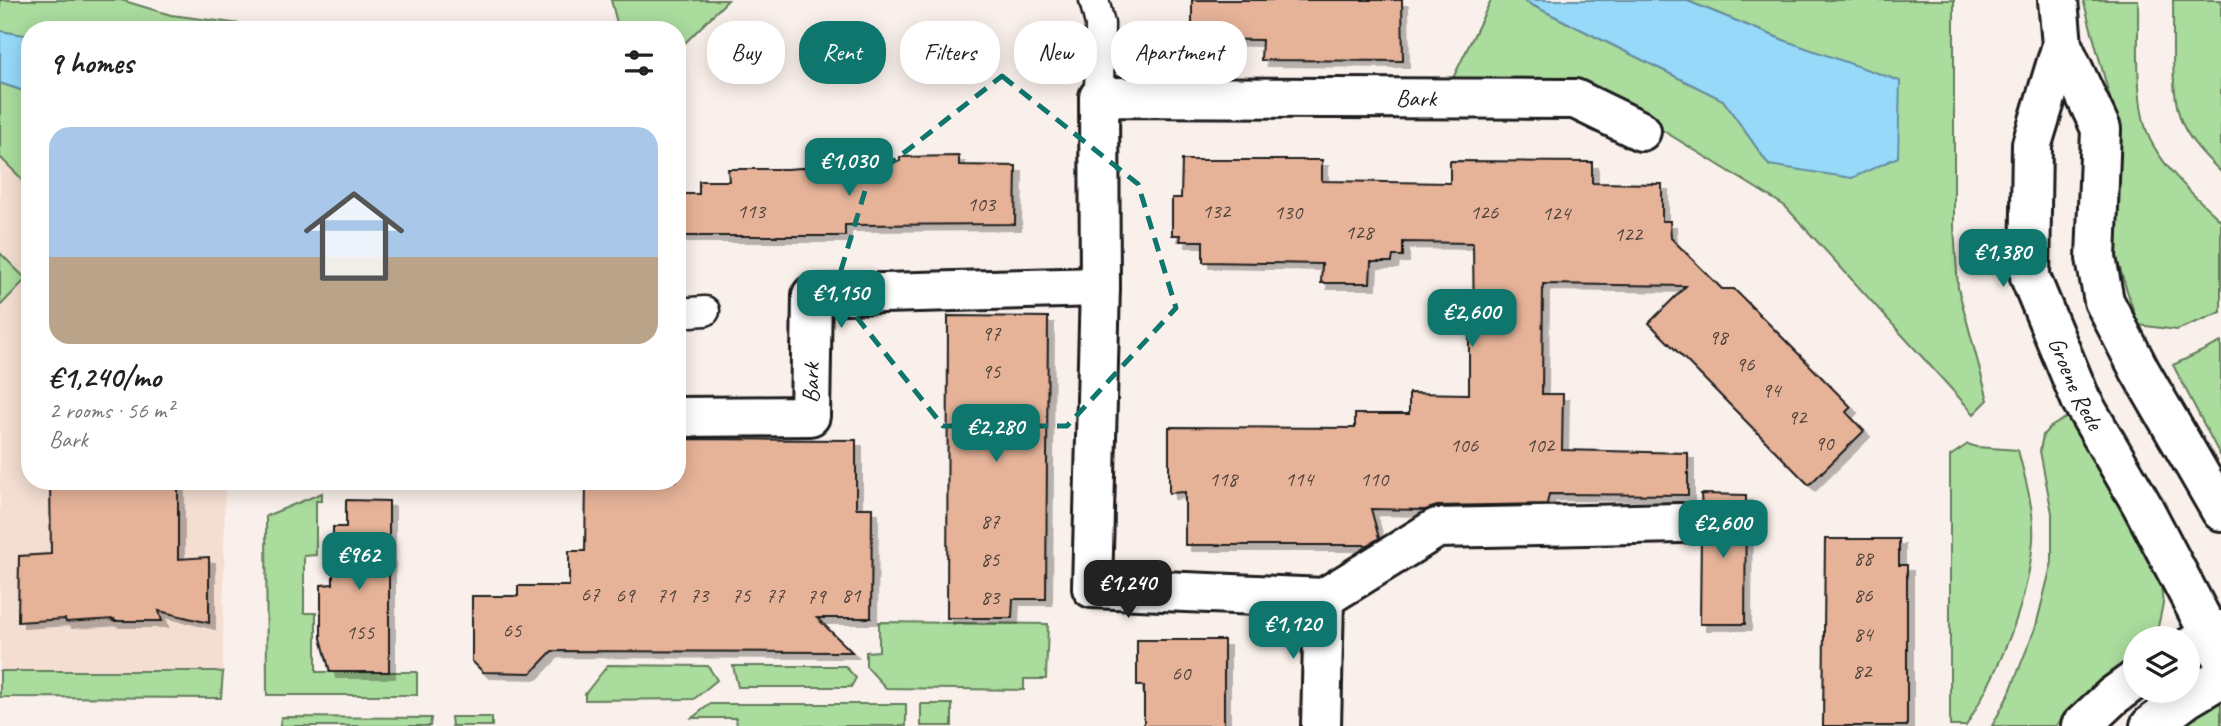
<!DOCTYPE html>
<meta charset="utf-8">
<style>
:root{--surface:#fff;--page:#f6f6f6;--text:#222;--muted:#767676;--line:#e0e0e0;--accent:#0f766e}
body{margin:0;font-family:Caveat,sans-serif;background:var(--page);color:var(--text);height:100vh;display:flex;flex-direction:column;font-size:26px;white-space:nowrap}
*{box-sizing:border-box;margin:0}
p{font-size:23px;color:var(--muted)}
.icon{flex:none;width:38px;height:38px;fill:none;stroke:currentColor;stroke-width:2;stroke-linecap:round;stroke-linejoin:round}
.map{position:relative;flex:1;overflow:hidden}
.side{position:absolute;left:21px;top:21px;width:665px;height:469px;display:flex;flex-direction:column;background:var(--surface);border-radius:28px;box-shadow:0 4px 18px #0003}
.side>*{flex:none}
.banner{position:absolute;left:707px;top:21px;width:665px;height:63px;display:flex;gap:14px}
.tools{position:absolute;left:2123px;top:626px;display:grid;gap:14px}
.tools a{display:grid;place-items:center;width:77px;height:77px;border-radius:50%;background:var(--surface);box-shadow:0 4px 18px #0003;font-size:35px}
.price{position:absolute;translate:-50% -60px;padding:0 16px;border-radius:14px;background:var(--accent);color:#fff;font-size:23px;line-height:46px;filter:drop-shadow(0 2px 4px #0008)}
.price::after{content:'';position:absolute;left:50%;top:42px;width:21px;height:16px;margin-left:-10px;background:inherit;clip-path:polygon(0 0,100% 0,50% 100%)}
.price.on{background:#222;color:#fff}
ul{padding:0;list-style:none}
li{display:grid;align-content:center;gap:14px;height:371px;padding:0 28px}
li+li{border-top:2px solid var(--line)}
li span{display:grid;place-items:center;height:217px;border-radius:21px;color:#555}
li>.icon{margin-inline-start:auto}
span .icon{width:126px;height:126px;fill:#fffc;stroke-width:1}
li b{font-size:30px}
h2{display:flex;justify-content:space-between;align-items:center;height:84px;padding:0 28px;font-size:30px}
.tag{padding:0 24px;border-radius:28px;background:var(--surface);box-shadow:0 4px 18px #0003;font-size:24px;line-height:63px}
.tag.on{background:var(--accent);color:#fff}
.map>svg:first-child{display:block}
.built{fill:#f4ded2}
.green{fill:#aadc9d;stroke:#637c5c;stroke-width:2}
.water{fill:#97d9f9;stroke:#668da1;stroke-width:2}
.building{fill:#e6b399;stroke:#1c1c1c;stroke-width:2;filter:url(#shadow)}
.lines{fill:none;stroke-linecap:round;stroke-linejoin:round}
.service-casing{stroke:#1c1c1c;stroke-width:33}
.minor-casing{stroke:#1c1c1c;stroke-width:44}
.tertiary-casing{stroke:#1c1c1c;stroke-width:44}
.service{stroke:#fff;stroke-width:28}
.minor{stroke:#fff;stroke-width:38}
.tertiary{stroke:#fff;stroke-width:38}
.marked{fill:none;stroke:#0f766e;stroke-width:5;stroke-dasharray:14 9;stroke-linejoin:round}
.labels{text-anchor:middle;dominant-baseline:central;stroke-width:5;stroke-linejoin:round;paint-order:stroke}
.number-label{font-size:21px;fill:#4e423b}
.street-label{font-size:24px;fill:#1c1c1c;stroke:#fff}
</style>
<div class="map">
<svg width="2221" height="726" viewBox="0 0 2221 726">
<defs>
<filter id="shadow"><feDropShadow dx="6" dy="6" stdDeviation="0" flood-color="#0004"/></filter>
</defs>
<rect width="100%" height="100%" fill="#faf0eb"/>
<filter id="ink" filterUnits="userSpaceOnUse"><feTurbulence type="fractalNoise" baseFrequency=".0143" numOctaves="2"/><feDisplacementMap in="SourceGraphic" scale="14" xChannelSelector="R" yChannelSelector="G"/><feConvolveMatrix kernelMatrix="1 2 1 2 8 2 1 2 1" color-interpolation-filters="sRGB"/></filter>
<g filter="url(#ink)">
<path class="built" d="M 0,121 L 30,133 L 30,481 L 225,481 L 223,672 L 0,671 Z"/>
<path class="green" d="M 0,0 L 121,0 L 171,15 L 280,29 L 461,30 L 30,30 L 30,36 L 0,31 Z
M 611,0 L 728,0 L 677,51 L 677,30 L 625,30 L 617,23 Z
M 1491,0 L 1522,0 L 1723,100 L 1769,165 L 1786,41 L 1685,0 L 1954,0 L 1954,227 L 1958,288 L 1988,400 L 1974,414 L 1785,206 L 1581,80 L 1452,80 Z
M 2085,0 L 2138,0 C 2139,39 2133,112 2153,145 C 2170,175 2196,197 2221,221 L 2221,312 L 2177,330 L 2138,325 L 2115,253 L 2116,120 L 2084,3 Z
M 2173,0 L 2221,0 L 2221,172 C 2207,158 2192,144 2183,125 C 2169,96 2174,34 2173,0 Z
M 0,83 L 30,93 L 30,199 L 20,177 L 0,157 Z
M 0,253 L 26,279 L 0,306 Z
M 2221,342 L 2221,457 L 2173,365 Z
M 2069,416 L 2160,577 L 2163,604 L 2156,636 L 2153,639 L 2135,639 L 2135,659 L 2100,685 L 2055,726 L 1992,726 L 2009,694 L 2036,626 L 2052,562 L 2052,513 L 2040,451 L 2043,435 L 2049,428 Z
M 1968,444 L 1976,447 L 2018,450 C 2025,478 2035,511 2033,540 C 2028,606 1999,670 1966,726 L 1950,726 L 1950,456 Z
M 322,493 L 322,501 L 316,501 L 316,555 L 304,556 L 304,613 L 316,613 L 316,672 L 417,672 L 417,695 L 267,695 L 266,516 Z
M 879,622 L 1048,624 L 1046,679 L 1024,679 L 1024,690 L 886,688 L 866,666 L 866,652 L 879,651 Z
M 608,665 L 708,666 L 717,680 L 694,699 L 585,700 L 585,694 Z
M 733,666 L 845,666 L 856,678 L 851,687 L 738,687 Z
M 0,671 L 215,671 L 223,672 L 221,698 L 0,697 Z
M 2221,690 L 2221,726 L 2171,726 Z
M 710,704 L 906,704 L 906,726 L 737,726 L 736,718 L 692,718 Z
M 921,704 L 952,704 L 952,726 L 921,726 Z
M 281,717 L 431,718 L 430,726 L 280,726 Z
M 451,717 L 492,717 L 492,726 L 452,726 Z"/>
<path class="water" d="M 1522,0 L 1685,0 L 1786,41 L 1900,81 L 1898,157 L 1852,178 L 1769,165 L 1723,100 Z
M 0,31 L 30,36 L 30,93 L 0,83 Z"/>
<path class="building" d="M 1192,0 L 1402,0 L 1403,61 L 1261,60 L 1262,40 L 1192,39 Z
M 959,156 L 959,165 L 1016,166 L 1015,224 L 845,225 L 845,236 L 677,236 L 677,194 L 699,194 L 699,181 L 729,181 L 728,169 L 787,169 L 900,161 L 900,157 Z
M 1182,160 L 1322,160 L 1322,181 L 1450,183 L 1450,161 L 1592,162 L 1592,183 L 1662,184 L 1662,221 L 1670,221 L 1671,238 L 1722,289 L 1734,289 L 1772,327 L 1851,407 L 1846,412 L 1864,431 L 1809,485 L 1649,323 L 1686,286 L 1543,284 L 1542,394 L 1563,394 L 1562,450 L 1688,453 L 1688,495 L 1549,494 L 1547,504 L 1437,506 L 1425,510 L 1371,509 L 1379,538 L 1368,545 L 1185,545 L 1185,492 L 1169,493 L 1169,427 L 1355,428 L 1355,414 L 1409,414 L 1409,393 L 1469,394 L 1469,330 L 1474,330 L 1473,243 L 1403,242 L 1403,256 L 1393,256 L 1392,262 L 1371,262 L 1370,283 L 1321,283 L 1322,264 L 1203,262 L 1203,241 L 1180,241 L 1181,235 L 1172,235 L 1172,198 L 1181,198 Z
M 948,316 L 1048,317 L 1046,599 L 1013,599 L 1012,618 L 947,618 Z
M 677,439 L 856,440 L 856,508 L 872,508 L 871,618 L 817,618 L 852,652 L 552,651 L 531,673 L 483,672 L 472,661 L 472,596 L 518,596 L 518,586 L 569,586 L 569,551 L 585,551 L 586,481 L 677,481 Z
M 50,481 L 178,481 L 178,559 L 209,557 L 209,623 L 159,611 L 162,621 L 113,621 L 114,619 L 66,622 L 65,619 L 18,622 L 19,556 L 51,554 Z
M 1701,494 L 1746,495 L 1745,624 L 1700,624 L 1701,532 L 1703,523 Z
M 346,500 L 389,501 L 389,672 L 330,672 L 321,638 L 321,585 L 333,584 L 333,527 L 346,527 Z
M 1825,539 L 1899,539 L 1899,565 L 1907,565 L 1907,726 L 1823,726 Z
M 1137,640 L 1224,640 L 1224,726 L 1144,726 L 1144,686 L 1137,686 Z"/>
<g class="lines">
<g class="service-casing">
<path id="service" d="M 1094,0 L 1100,24 L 1099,97
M 677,313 L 705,311"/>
</g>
<g class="minor-casing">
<g id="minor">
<path d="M 2058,0 L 2062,45 L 2101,129 L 2096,258 L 2104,301 L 2140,371 L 2221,511"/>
<path id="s1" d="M 2062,45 L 2032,144 L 2030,277 L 2081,400 L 2142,505 L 2221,656"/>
<path d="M 1641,131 L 1575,99 L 1099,97 L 1100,287 L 1092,588 L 1324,598 L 1437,528 L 1681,523"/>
<path id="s2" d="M 677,417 L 810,416 L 812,295 L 1100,287"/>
<path d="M 1321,726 L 1324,598"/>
</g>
</g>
<g class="tertiary-casing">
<path id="tertiary" d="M 2188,648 L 2221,630
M 2081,726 L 2113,696 L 2135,680
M 2150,726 L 2187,698 L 2221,678"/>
</g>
<use href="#service" class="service"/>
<use href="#minor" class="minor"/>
<use href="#tertiary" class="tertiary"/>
</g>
</g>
<path class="marked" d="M 1002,76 L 1138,184 L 1176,308 L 1067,426 L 943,426 L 835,290 L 868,181 Z"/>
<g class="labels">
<g class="number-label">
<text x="981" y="204">103</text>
<text x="751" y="211">113</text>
<text x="1216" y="211">132</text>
<text x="1288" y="212">130</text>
<text x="1484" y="212">126</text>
<text x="1556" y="213">124</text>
<text x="1359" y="232">128</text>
<text x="1628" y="234">122</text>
<text x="991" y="333">97</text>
<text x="1718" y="337">98</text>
<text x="1745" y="364">96</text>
<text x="991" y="371">95</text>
<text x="1771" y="390">94</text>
<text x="1797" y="417">92</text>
<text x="1824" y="443">90</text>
<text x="1464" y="445">106</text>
<text x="1540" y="445">102</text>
<text x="1223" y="479">118</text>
<text x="1299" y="479">114</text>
<text x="1374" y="479">110</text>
<text x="990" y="521">87</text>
<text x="1863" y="558">88</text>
<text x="990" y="559">85</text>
<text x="590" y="594">67</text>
<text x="625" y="595">69</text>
<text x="666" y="595">71</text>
<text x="699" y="595">73</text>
<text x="741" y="595">75</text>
<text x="775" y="595">77</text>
<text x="851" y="595">81</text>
<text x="1863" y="595">86</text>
<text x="816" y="596">79</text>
<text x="990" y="597">83</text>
<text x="512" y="630">65</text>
<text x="360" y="632">155</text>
<text x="1863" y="634">84</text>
<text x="1862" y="671">82</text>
<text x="1181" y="673">60</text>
</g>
<g class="street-label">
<text x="1416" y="98">Bark</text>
<text stroke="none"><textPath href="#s1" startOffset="352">Groene Rede</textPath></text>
<text stroke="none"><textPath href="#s2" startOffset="166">Bark</textPath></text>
</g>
</g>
</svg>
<div class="tools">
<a><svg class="icon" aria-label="layers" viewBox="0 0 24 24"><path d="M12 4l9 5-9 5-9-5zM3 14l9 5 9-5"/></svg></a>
</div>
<b class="price" style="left:849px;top:198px">€1,030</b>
<b class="price" style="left:2003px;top:289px">€1,380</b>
<b class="price" style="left:841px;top:330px">€1,150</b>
<b class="price" style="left:1472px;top:349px">€2,600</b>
<b class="price" style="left:996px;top:464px">€2,280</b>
<b class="price" style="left:1723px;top:560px">€2,600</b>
<b class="price" style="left:359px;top:592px">€962</b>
<b class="price on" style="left:1128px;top:620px">€1,240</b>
<b class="price" style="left:1293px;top:661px">€1,120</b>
<div class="banner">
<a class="tag">Buy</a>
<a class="tag on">Rent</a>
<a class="tag">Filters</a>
<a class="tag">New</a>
<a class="tag">Apartment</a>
</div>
<section class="side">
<h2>9 homes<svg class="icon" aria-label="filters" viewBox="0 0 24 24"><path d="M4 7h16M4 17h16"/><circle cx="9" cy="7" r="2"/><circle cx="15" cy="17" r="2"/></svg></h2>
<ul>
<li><span style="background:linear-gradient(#a9c7e8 60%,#b9a48a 0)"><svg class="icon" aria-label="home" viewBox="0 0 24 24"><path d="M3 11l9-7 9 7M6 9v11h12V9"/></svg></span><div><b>€1,240/mo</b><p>2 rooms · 56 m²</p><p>Bark</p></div></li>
</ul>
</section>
</div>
